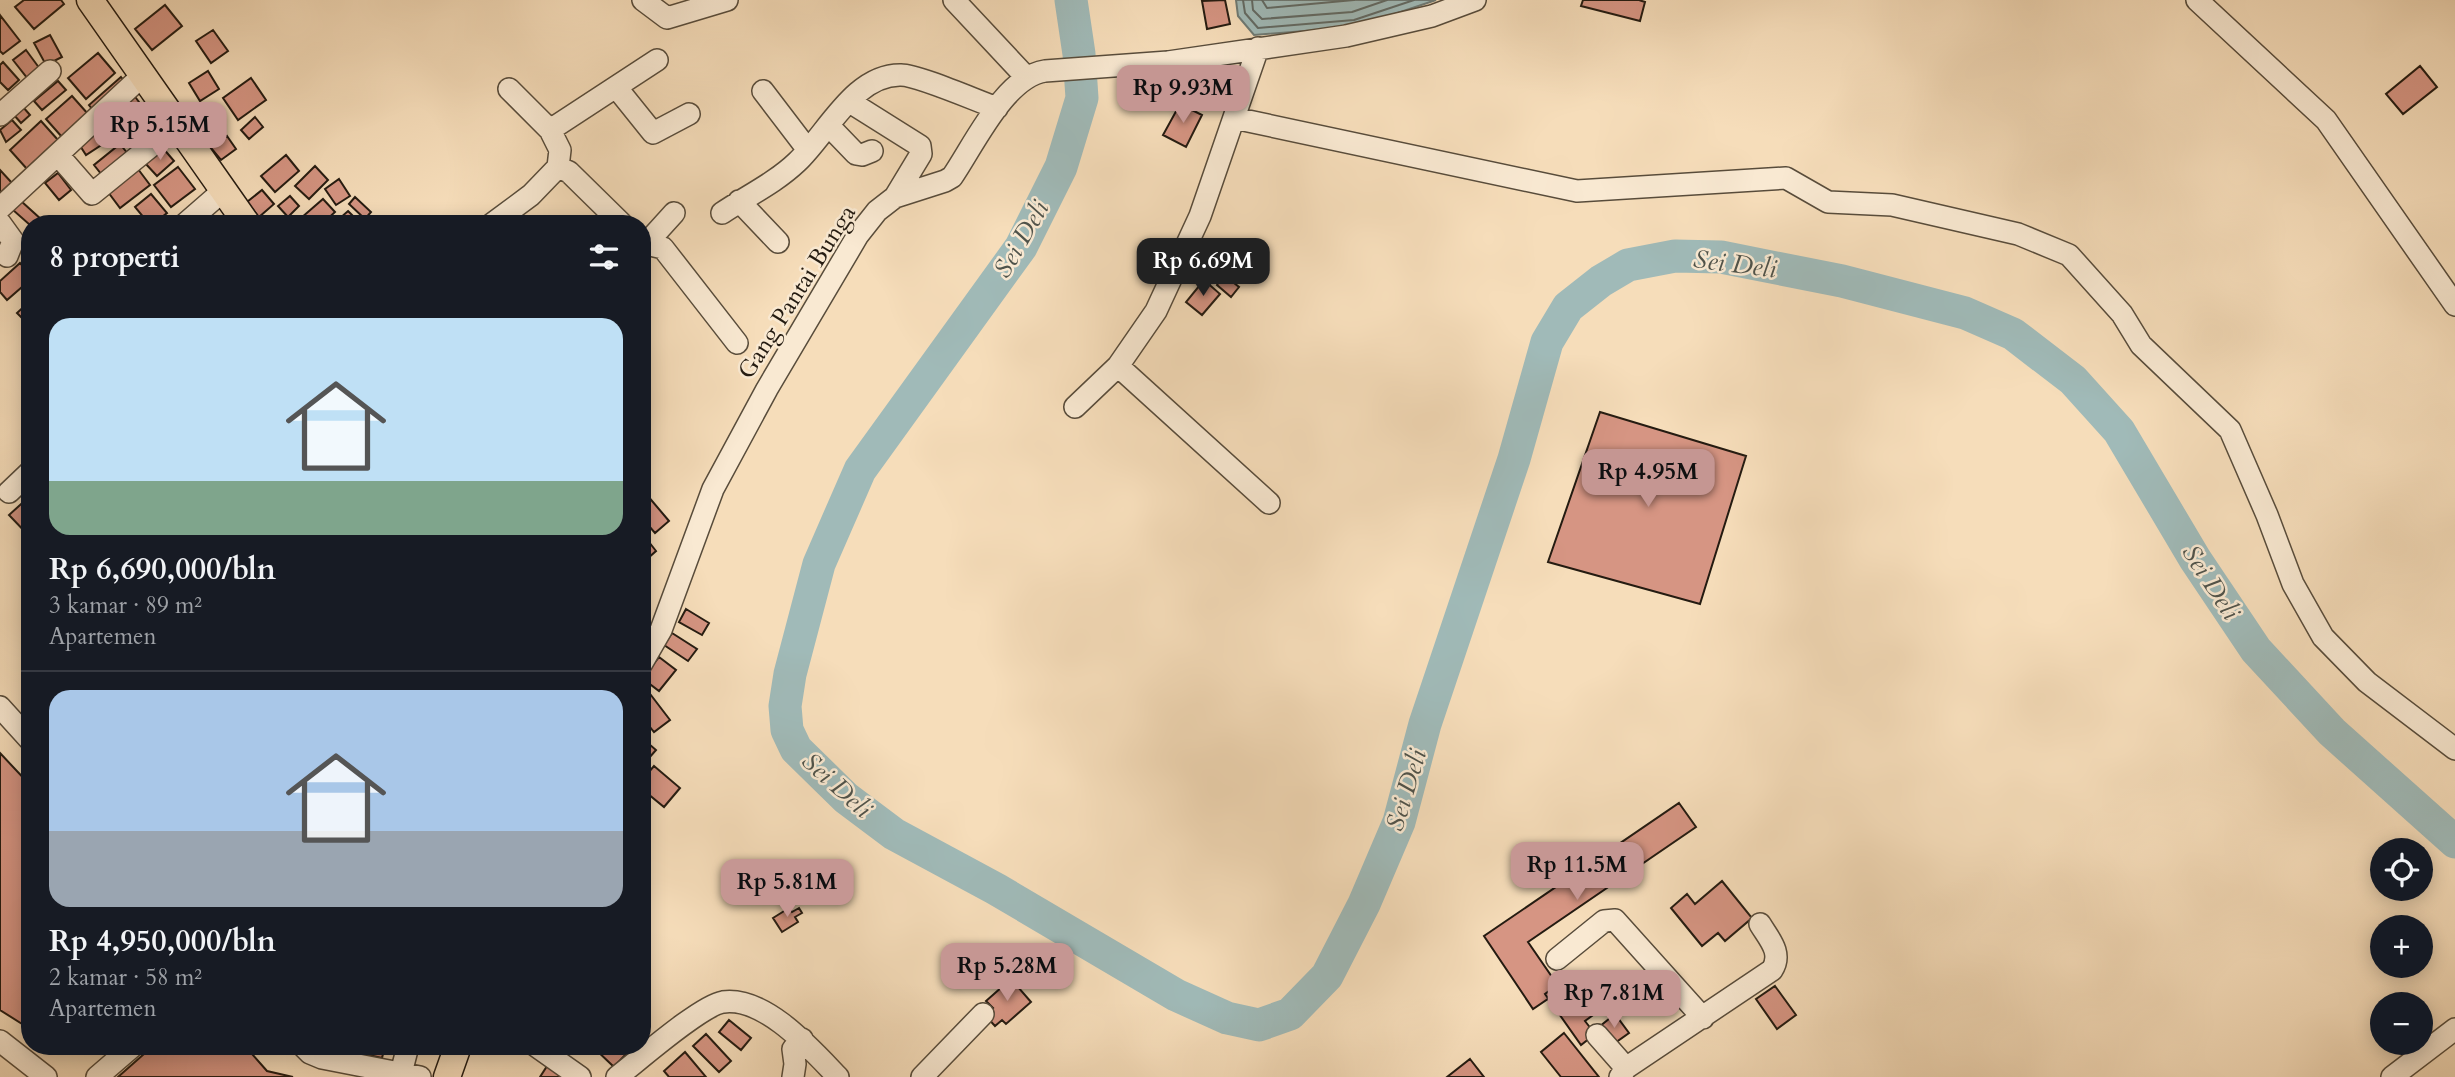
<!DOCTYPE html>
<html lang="id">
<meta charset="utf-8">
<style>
:root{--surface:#171b24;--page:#20242c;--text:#f1f3f6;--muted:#9ea1a6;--line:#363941;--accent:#c59692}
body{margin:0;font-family:Cardo,serif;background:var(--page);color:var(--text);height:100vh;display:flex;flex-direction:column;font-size:26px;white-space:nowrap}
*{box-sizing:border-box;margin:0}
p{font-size:23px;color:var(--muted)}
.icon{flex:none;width:38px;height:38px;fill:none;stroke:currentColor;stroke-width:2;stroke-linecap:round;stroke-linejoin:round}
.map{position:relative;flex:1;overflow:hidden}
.sheet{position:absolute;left:21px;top:215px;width:630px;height:840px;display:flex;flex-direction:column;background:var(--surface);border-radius:28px;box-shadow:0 4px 18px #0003}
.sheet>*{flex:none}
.fabs{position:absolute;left:2370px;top:838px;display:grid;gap:14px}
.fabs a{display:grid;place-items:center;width:63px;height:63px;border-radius:50%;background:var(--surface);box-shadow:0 4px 18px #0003;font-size:35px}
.price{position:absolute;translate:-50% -60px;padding:0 16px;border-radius:14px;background:var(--accent);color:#111;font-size:23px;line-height:46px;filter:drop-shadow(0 2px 4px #0008)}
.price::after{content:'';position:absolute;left:50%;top:42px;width:21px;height:16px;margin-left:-10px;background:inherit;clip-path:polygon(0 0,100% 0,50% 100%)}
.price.current{background:#222;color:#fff}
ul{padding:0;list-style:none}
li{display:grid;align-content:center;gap:14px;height:371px;padding:0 28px}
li+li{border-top:2px solid var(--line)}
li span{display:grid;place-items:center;height:217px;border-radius:21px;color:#555}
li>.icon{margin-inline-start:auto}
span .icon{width:126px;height:126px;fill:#fffc;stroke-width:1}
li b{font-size:30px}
h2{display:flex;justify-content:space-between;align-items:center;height:84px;padding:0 28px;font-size:30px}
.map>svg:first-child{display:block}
.water{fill:#a0bab8;stroke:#6e7a75;stroke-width:2}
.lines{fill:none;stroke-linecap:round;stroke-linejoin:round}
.shore{stroke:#626a64;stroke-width:2}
.river{stroke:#a0bab8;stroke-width:33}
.building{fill:#d69583;stroke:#241b11;stroke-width:2}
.minor-casing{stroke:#584c3b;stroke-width:24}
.major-casing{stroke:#241b11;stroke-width:29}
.minor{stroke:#f9e9d2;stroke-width:21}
.major{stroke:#f6ddba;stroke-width:26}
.labels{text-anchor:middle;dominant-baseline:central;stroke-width:5;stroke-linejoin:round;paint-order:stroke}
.street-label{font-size:24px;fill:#241b11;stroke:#f9e9d2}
.water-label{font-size:26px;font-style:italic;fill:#4f534b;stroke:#f9e9d2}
</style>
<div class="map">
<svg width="2455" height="1077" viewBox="0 0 2455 1077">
<rect width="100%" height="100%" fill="#f6ddba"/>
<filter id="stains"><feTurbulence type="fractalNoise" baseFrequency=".00286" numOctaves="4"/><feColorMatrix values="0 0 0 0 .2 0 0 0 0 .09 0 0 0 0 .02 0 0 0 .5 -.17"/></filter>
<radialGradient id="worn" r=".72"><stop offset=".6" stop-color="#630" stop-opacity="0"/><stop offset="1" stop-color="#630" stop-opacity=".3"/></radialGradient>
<path class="water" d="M 1236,0 L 1436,0 L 1356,27 L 1254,35 L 1238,16 Z"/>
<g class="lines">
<path class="shore" d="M 1243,0 L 1245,13 L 1258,28 L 1354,20 L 1414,0
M 1252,0 L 1253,10 L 1262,19 L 1352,12 L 1387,0
M 1262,0 L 1267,8 L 1354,0"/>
<path class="river" d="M 1071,0 L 1079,54 L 1082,98 L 1061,167 L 1021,247 L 860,470 L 819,564 L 790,674 L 785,706 L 787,730 L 796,749 L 846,798 L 894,834 L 996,889 L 1176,995 L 1227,1018 L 1259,1025 L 1290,1014 L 1327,976 L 1364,904 L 1399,822 L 1425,724 L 1514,459 L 1547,342 L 1568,307 L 1601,281 L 1628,265 L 1675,256 L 1721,257 L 1842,281 L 1965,313 L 2013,334 L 2073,380 L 2119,431 L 2195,559 L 2256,650 L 2332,732 L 2455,842"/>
</g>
<path class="building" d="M 24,0 L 61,0 L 64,4 L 34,29 L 15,7 Z
M 1225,0 L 1230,24 L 1207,29 L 1202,1 Z
M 1583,0 L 1639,0 L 1645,2 L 1640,21 L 1581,6 Z
M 165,5 L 182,26 L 152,50 L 135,29 Z
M 0,15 L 20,41 L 3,54 L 0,51 Z
M 213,30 L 228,51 L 211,63 L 196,41 Z
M 50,35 L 62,57 L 46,65 L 34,43 Z
M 26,50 L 40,69 L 28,79 L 13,60 Z
M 98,53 L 115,73 L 86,99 L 68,78 Z
M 3,62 L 19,80 L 8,90 L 0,82 L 0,65 Z
M 2420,66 L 2437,87 L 2403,114 L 2386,94 Z
M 208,71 L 219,89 L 200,101 L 189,83 Z
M 121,77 L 125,82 L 93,110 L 89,105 Z
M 251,78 L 266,100 L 238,120 L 223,98 Z
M 58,81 L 66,90 L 42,110 L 34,101 Z
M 133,94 L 145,110 L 116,133 L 104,118 Z
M 72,96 L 88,114 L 62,137 L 46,119 Z
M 1180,104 L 1202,115 L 1186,147 L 1163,135 Z
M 23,107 L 30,115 L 21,123 L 14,115 Z
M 147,114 L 157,128 L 137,144 L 126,131 Z
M 255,117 L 263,127 L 249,139 L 241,130 Z
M 12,120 L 21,130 L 6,142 L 0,130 Z
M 41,121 L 58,140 L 27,169 L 10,150 Z
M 97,128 L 106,142 L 86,155 L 77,141 Z
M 227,136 L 236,149 L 221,160 L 211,148 Z
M 120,144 L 128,154 L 102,175 L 94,165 Z
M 162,147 L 174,161 L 157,176 L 145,163 Z
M 286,155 L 299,171 L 275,192 L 261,176 Z
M 315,166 L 328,180 L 309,199 L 295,186 Z
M 178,167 L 195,189 L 171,207 L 154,185 Z
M 138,169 L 150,185 L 120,208 L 108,192 Z
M 0,170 L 12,183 L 0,194 Z
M 58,173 L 71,190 L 59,200 L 45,183 Z
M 339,179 L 350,196 L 336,205 L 325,189 Z
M 262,190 L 274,204 L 259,217 L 247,202 Z
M 151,194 L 167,213 L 153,224 L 149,224 L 135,207 Z
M 290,196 L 299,206 L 288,217 L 278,206 Z
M 355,197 L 371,212 L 365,219 L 349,204 Z
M 323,199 L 335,212 L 322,224 L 307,224 L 301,218 Z
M 21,201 L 43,221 L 41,224 L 30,225 L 13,210 Z
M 348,211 L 361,224 L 344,224 L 339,219 Z
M 20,263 L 30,274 L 30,280 L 7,300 L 0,292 L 0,281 Z
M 1224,275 L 1239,287 L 1231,297 L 1217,285 Z
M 1204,280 L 1220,294 L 1202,315 L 1186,302 Z
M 30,301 L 30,326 L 17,313 Z
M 1600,412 L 1746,456 L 1700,604 L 1548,562 Z
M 647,495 L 669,521 L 655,533 L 642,518 L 642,499 Z
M 30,496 L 30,537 L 9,515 Z
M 642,533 L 656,551 L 647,559 L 642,553 Z
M 686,609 L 709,623 L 702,635 L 679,622 Z
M 672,633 L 697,649 L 688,661 L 664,645 Z
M 659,657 L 676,670 L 659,691 L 642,678 Z
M 644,686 L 670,720 L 654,732 L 642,717 Z
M 642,738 L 656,750 L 642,766 Z
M 0,753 L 30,785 L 30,1029 L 0,1010 Z
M 654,766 L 680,788 L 664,807 L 642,789 L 642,780 Z
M 1679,803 L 1696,827 L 1528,942 L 1561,990 L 1533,1009 L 1484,936 Z
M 1722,881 L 1752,918 L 1725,941 L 1718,933 L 1702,946 L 1671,908 L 1687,894 L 1695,904 Z
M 789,908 L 792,912 L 799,908 L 802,913 L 795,917 L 798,922 L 782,932 L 773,918 Z
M 1011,979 L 1031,1002 L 1006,1024 L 1002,1020 L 995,1026 L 985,1015 L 993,1008 L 986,1001 Z
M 1560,983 L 1571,997 L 1565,1001 L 1573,1012 L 1596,995 L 1604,1007 L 1585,1021 L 1595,1034 L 1581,1045 L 1545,994 Z
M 1775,986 L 1796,1015 L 1777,1029 L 1756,999 Z
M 1615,1014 L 1629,1033 L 1612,1045 L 1599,1027 Z
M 729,1020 L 751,1038 L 741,1050 L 719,1032 Z
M 1564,1033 L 1599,1077 L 1561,1077 L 1541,1052 Z
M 706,1034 L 731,1061 L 719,1072 L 693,1046 Z
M 153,1046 L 245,1046 L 267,1071 L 293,1077 L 118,1077 Z
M 329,1046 L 385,1046 L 382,1058 Z
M 592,1046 L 620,1046 L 627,1053 L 614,1067 Z
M 685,1052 L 706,1077 L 669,1077 L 664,1071 Z
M 1470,1059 L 1484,1077 L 1447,1077 Z
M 549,1063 L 569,1077 L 540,1077 Z"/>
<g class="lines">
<g class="minor-casing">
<path id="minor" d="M 643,0 L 667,18 L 727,0
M 954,0 L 1026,77
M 2197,0 L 2326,120 L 2455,305
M 616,87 L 653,133 L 689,114
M 763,91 L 808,150
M 850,102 L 920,146 L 921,154 L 895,197
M 0,115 L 50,71
M 1234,118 L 1577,191 L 1786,178 L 1828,202 L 1892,205 L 2018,234 L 2069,255 L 2122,314 L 2141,345 L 2230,430 L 2267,515 L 2293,584 L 2323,637 L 2367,682 L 2455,749
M 829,126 L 856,154 L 862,155 L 872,151
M 550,130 L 657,60
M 58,155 L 92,194 L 177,125
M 558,167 L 569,172 L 622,224
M 739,201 L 778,242
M 0,208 L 142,76
M 722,213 C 747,196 775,183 797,162 C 827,134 854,74 901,75 C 918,75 977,101 997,108
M 0,223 L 13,241 L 7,256
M 185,224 L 224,190
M 492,224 L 531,195 L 558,167 L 560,150 L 550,130 L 509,89
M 642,243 L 663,248 L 737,343
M 645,245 L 674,213
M 1118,366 L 1269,503
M 1075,407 L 1118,366 L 1156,311 L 1200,216 L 1258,48
M 9,492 L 30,472
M 642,663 L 661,630 L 713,489 L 767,389 L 858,235 L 877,211 L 895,197 L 945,181 L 952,177 C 974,145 1005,77 1045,71 L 1168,62 L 1346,36 L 1432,16 L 1475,0
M 0,707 L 30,740
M 1557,959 L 1604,921 L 1615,920 L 1703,1018
M 1597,1035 L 1626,1068
M 0,1041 L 46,1077
M 303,1046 L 310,1053 L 322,1058 L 420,1077
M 536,1046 L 580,1077
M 97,1077 L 133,1046
M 400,1077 L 408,1046
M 617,1077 C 638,1061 700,1006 723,1002 C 765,996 812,1050 838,1077
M 793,1077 L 795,1064 L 793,1049 L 802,1039
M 922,1077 L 983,1014
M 1620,1077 L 1626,1068 L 1772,970 C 1783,953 1769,939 1760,924
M 2392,1077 L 2455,1029"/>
</g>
<g class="major-casing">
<path id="major" d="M 90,0 L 247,224
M 447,1077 L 458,1046"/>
</g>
<use href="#minor" class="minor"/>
<use href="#major" class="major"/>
</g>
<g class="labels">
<g class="street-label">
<text transform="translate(797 292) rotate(-58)">Gang Pantai Bunga</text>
</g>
<g class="water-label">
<text transform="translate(1021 239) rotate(-60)">Sei Deli</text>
<text transform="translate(1735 264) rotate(7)">Sei Deli</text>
<text transform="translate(2211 582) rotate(57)">Sei Deli</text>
<text transform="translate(837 785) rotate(42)">Sei Deli</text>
<text transform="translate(1406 790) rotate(-73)">Sei Deli</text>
</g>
</g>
<rect width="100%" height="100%" filter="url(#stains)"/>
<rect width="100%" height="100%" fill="url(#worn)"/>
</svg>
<div class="fabs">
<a><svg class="icon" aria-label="locate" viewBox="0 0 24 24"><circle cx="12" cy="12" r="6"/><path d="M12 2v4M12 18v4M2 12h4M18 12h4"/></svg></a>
<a>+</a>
<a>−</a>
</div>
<b class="price" style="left:1183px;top:125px">Rp 9.93M</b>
<b class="price" style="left:160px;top:162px">Rp 5.15M</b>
<b class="price current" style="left:1203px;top:298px">Rp 6.69M</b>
<b class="price" style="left:1648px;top:509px">Rp 4.95M</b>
<b class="price" style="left:1577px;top:902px">Rp 11.5M</b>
<b class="price" style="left:787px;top:919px">Rp 5.81M</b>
<b class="price" style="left:1007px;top:1003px">Rp 5.28M</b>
<b class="price" style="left:1614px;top:1030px">Rp 7.81M</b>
<section class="sheet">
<h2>8 properti<svg class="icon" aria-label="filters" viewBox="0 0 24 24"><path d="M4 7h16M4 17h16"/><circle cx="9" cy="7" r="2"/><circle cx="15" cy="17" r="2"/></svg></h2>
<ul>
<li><span style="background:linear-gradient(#bfe0f5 75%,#7fa58c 0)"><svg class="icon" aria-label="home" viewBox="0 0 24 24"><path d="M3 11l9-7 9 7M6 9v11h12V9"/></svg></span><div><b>Rp 6,690,000/bln</b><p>3 kamar · 89 m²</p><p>Apartemen</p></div></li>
<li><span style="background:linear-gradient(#a9c7e8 65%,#9aa5b1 0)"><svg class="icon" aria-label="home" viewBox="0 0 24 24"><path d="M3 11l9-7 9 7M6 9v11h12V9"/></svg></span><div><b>Rp 4,950,000/bln</b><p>2 kamar · 58 m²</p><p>Apartemen</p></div></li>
</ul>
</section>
</div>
